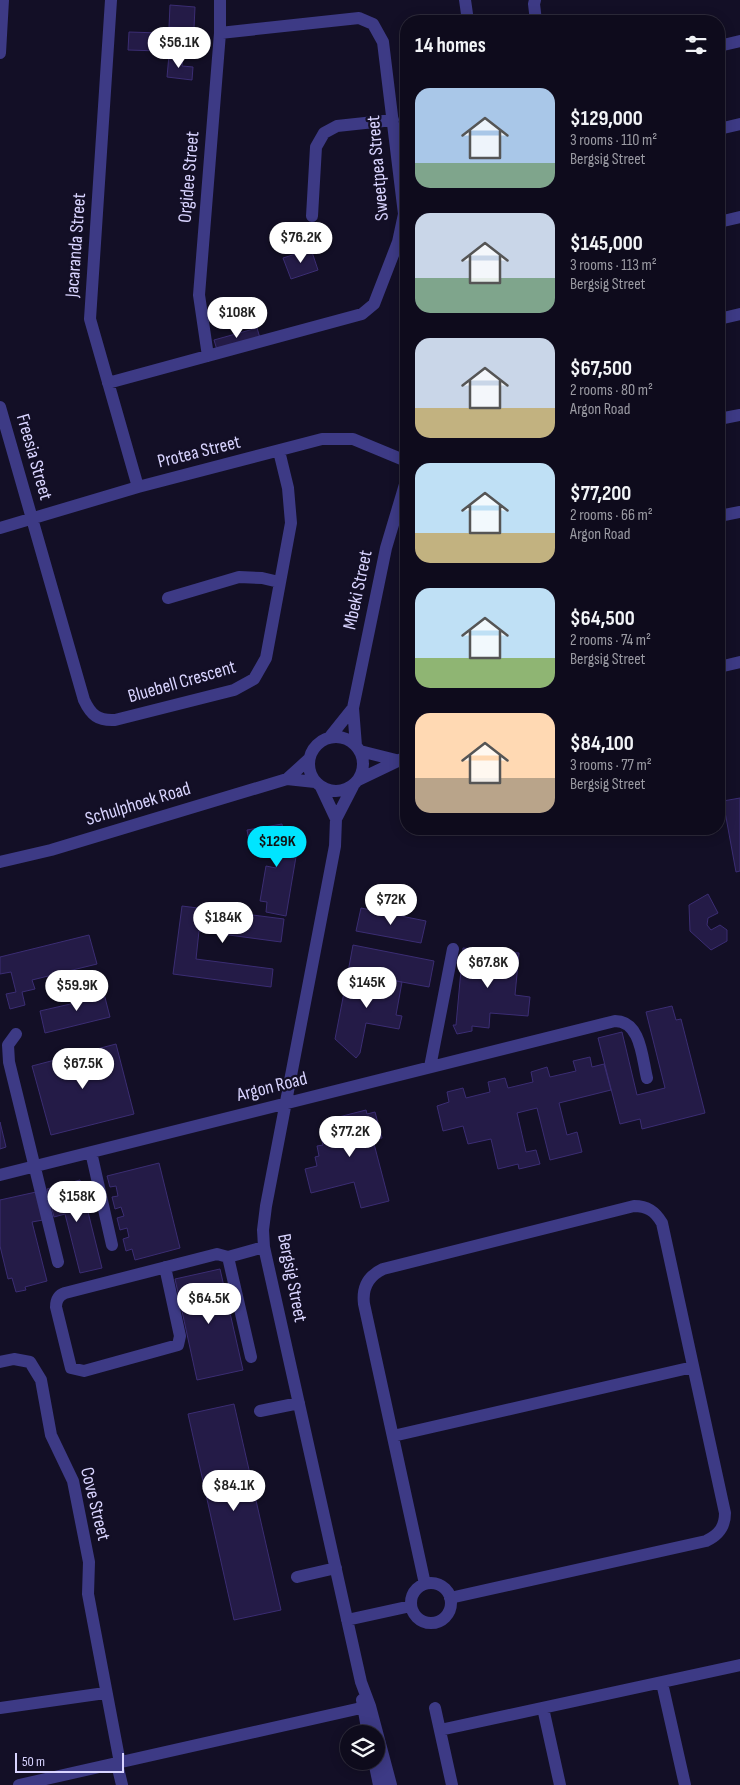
<!DOCTYPE html>
<meta charset="utf-8">
<style>
:root{--surface:#0e0b1c;--page:#1c1929;--text:#f1f3f6;--muted:#9b9ba3;--line:#2e2b3b;--accent:#00e5ff}
body{margin:0;font-family:"Sofia Sans Condensed",sans-serif;background:var(--page);color:var(--text);height:100vh;display:flex;flex-direction:column;font-size:19px;white-space:nowrap}
*{box-sizing:border-box;margin:0}
p{font-size:16px;color:var(--muted)}
.icon{flex:none;width:28px;height:28px;fill:none;stroke:currentColor;stroke-width:2;stroke-linecap:round;stroke-linejoin:round}
.map{position:relative;flex:1;overflow:hidden}
.side{position:absolute;left:400px;top:15px;width:325px;height:820px;display:flex;flex-direction:column;background:var(--surface);border-radius:20px;box-shadow:0 2px 12px #0003,0 0 0 1px var(--line)}
.side>*{flex:none}
.fabs{position:absolute;left:340px;top:1725px;display:grid;gap:10px}
.fabs a{display:grid;place-items:center;width:45px;height:45px;border-radius:50%;background:var(--surface);box-shadow:0 2px 12px #0003,0 0 0 1px var(--line);font-size:25px}
.scale{position:absolute;left:15px;bottom:12px;width:109px;box-sizing:border-box;padding-left:5px;border:2px solid #d9d4ff;border-top:0;font-size:14px;line-height:18px;white-space:nowrap;color:#d9d4ff;-webkit-text-stroke:4px #130f26;paint-order:stroke}
.price{position:absolute;translate:-50% -42px;padding:0 11px;border-radius:18px;background:#fff;color:#222;font-size:16px;line-height:32px;filter:drop-shadow(0 1px 2px #0008)}
.price::after{content:'';position:absolute;left:50%;top:30px;width:15px;height:11px;margin-left:-8px;background:inherit;clip-path:polygon(0 0,100% 0,50% 100%)}
.price.on{background:var(--accent);color:#111}
ul{padding:0;list-style:none}
li{display:flex;align-items:center;gap:15px;height:125px;padding:0 15px}
li span{display:grid;place-items:center;flex:none;width:140px;height:100px;border-radius:15px;color:#555}
li>.icon{margin-inline-start:auto}
span .icon{width:60px;height:60px;fill:#fffc;stroke-width:1}
li b{font-size:21px}
h2{display:flex;justify-content:space-between;align-items:center;height:60px;padding:0 15px;font-size:21px}
.map>svg:first-child{display:block}
.building{fill:#241b47;stroke:#3b2d73}
.lines{fill:none;stroke-linecap:round;stroke-linejoin:round}
.minor{stroke:#3d3a85;stroke-width:12}
.labels{text-anchor:middle;dominant-baseline:central;stroke-width:4.5;stroke-linejoin:round;paint-order:stroke}
.street-label{font-size:19px;fill:#d9d4ff;stroke:#130f26}
</style>
<div class="map">
<svg width="740" height="1785" viewBox="0 0 740 1785">
<rect width="100%" height="100%" fill="#130f26"/>
<path class="building" d="M 170,5 L 195,7 L 194,28 L 169,27 Z
M 170,30 L 181,31 L 181,43 L 169,42 Z
M 129,32 L 160,33 L 160,51 L 128,50 Z
M 169,55 L 183,56 L 182,66 L 193,67 L 192,80 L 167,77 Z
M 311,249 L 318,270 L 291,279 L 283,258 Z
M 257,328 L 260,338 L 217,350 L 214,340 Z
M 740,798 L 740,871 L 736,872 L 723,801 Z
M 282,824 L 284,836 L 299,839 L 286,916 L 266,912 L 267,902 L 260,901 L 266,866 L 276,868 L 281,840 L 250,846 L 247,830 Z
M 708,894 L 718,913 L 708,918 L 707,925 L 711,930 L 720,925 L 727,930 L 727,941 L 711,950 L 690,931 L 689,905 Z
M 182,906 L 284,919 L 281,942 L 199,931 L 196,959 L 273,969 L 271,987 L 173,974 Z
M 361,908 L 426,921 L 421,943 L 356,931 Z
M 89,935 L 97,964 L 32,980 L 35,989 L 22,992 L 25,1005 L 10,1009 L 6,994 L 16,992 L 11,972 L 0,974 L 0,957 Z
M 353,945 L 434,961 L 429,987 L 348,972 Z
M 463,948 L 519,953 L 515,995 L 530,997 L 528,1016 L 490,1013 L 489,1028 L 472,1026 L 472,1031 L 457,1034 L 453,1025 L 456,1025 Z
M 348,972 L 402,982 L 396,1015 L 402,1016 L 399,1029 L 366,1023 L 360,1053 L 356,1058 L 335,1039 Z
M 101,982 L 110,1017 L 45,1033 L 40,1011 L 92,999 L 89,985 Z
M 672,1006 L 676,1020 L 681,1019 L 705,1113 L 642,1129 L 640,1119 L 620,1124 L 598,1038 L 622,1032 L 637,1095 L 665,1088 L 646,1012 Z
M 116,1044 L 134,1114 L 51,1135 L 32,1066 Z
M 590,1057 L 592,1067 L 604,1064 L 611,1090 L 559,1103 L 567,1135 L 577,1132 L 582,1152 L 550,1160 L 537,1108 L 517,1113 L 526,1152 L 536,1150 L 540,1164 L 519,1169 L 518,1164 L 498,1169 L 491,1139 L 468,1144 L 463,1126 L 443,1131 L 437,1106 L 449,1102 L 447,1092 L 463,1088 L 466,1098 L 490,1092 L 488,1082 L 505,1078 L 508,1088 L 533,1082 L 531,1072 L 547,1067 L 550,1077 L 576,1071 L 573,1061 Z
M 366,1110 L 367,1114 L 375,1112 L 382,1138 L 373,1140 L 389,1201 L 361,1208 L 354,1182 L 311,1193 L 305,1169 L 317,1166 L 315,1157 L 319,1156 L 317,1146 L 323,1145 L 320,1133 L 330,1130 L 327,1120 Z
M 0,1122 L 6,1147 L 0,1149 Z
M 159,1163 L 180,1248 L 135,1260 L 132,1249 L 126,1251 L 123,1239 L 129,1237 L 127,1228 L 120,1230 L 117,1218 L 124,1216 L 121,1207 L 115,1209 L 112,1197 L 118,1196 L 116,1186 L 110,1187 L 107,1176 Z
M 80,1180 L 102,1268 L 80,1273 L 65,1214 L 54,1217 L 47,1189 Z
M 36,1192 L 43,1220 L 32,1222 L 47,1281 L 25,1287 L 26,1290 L 16,1292 L 12,1278 L 8,1279 L 0,1246 L 0,1200 Z
M 220,1269 L 243,1370 L 197,1380 L 175,1279 Z
M 234,1404 L 281,1610 L 234,1620 L 188,1414 Z"/>
<g class="lines">
<path class="minor" d="M 111,0 L 90,319 L 138,487
M 465,0 L 468,21
M 535,0 L 534,4 L 536,21
M 719,46 L 740,41
M 0,53 L 3,0
M 719,129 L 740,124
M 312,216 L 316,147 L 324,133 L 337,126 L 393,120
M 719,222 L 740,217
M 719,319 L 740,314
M 208,356 L 199,295 L 220,33 L 220,0
M 108,383 L 362,314 L 374,304 L 398,242 L 404,214 L 383,42 L 373,24 L 359,18 L 220,33
M 0,407 L 84,700 C 91,715 98,721 115,720 L 234,690 L 254,679 L 266,658 L 291,523 L 288,488 L 279,451
M 719,419 L 740,415
M 719,516 L 740,512
M 0,528 L 138,487 L 322,439 L 353,439 L 406,461
M 168,598 L 239,577 L 262,578 L 279,582
M 719,667 L 740,662
M309 764a27 27 0 1 1 54 0a27 27 0 1 1-54 0Z
M 329,738 L 353,708
M 356,746 L 353,708 L 386,548 L 406,481
M 360,751 L 396,760
M 287,779 L 309,759
M 358,780 L 406,757
M 353,786 L 336,819 L 335,846 L 266,1206 L 263,1230 L 264,1247 L 361,1682 L 370,1706 L 391,1785
M 321,787 L 336,819
M 0,862 L 51,850 L 287,779 L 315,782
M 16,1034 L 8,1045 L 9,1062 L 58,1262
M 430,1067 L 453,949
M 91,1152 L 112,1245
M 0,1175 L 615,1021 C 641,1021 642,1058 647,1078
M 228,1257 L 251,1357
M 165,1267 L 180,1336 L 178,1345 L 84,1371 L 71,1368 L 56,1307 C 56,1300 59,1295 65,1293 L 217,1254 L 228,1257 L 264,1247
M 0,1362 L 14,1359 L 30,1362 L 41,1380 L 51,1435 L 73,1481 L 89,1562 L 88,1594 L 91,1610 L 120,1763
M 260,1411 L 299,1403
M 393,1436 L 693,1367
M 297,1577 L 336,1568
M411 1603a20 20 0 1 1 40 0a20 20 0 1 1-40 0Z
M 425,1584 L 364,1304 C 362,1288 368,1276 383,1269 L 634,1206 C 647,1206 655,1211 662,1223 L 725,1513 C 725,1527 719,1535 706,1541 L 450,1598
M 347,1620 L 411,1606
M 662,1683 L 685,1785
M 362,1700 L 368,1734
M 0,1708 L 105,1693
M 435,1708 L 452,1785
M 543,1708 L 560,1785
M 440,1730 L 740,1665
M 374,1761 L 379,1785
M 117,1764 L 122,1785
M 19,1785 L 370,1706"/>
</g>
<g class="labels">
<g class="street-label">
<text transform="translate(378 168) rotate(-95)">Sweetpea Street</text>
<text transform="translate(189 177) rotate(-85)">Orgidee Street</text>
<text transform="translate(76 245) rotate(-86)">Jacaranda Street</text>
<text transform="translate(199 452) rotate(-14)">Protea Street</text>
<text transform="translate(34 457) rotate(74)">Freesia Street</text>
<text transform="translate(358 590) rotate(-78)">Mbeki Street</text>
<text transform="translate(182 682) rotate(-16)">Bluebell Crescent</text>
<text transform="translate(138 804) rotate(-17)">Schulphoek Road</text>
<text transform="translate(272 1087) rotate(-14)">Argon Road</text>
<text transform="translate(292 1278) rotate(79)">Bergsig Street</text>
<text transform="translate(95 1504) rotate(76)">Cove Street</text>
</g>
</g>
</svg>
<div class="fabs">
<a><svg class="icon" aria-label="layers" viewBox="0 0 24 24"><path d="M12 4l9 5-9 5-9-5zM3 14l9 5 9-5"/></svg></a>
</div>
<div class="scale">50 m</div>
<b class="price" style="left:179px;top:69px">$56.1K</b>
<b class="price" style="left:301px;top:264px">$76.2K</b>
<b class="price" style="left:237px;top:339px">$108K</b>
<b class="price on" style="left:277px;top:868px">$129K</b>
<b class="price" style="left:391px;top:926px">$72K</b>
<b class="price" style="left:223px;top:944px">$184K</b>
<b class="price" style="left:488px;top:989px">$67.8K</b>
<b class="price" style="left:367px;top:1009px">$145K</b>
<b class="price" style="left:77px;top:1012px">$59.9K</b>
<b class="price" style="left:83px;top:1090px">$67.5K</b>
<b class="price" style="left:350px;top:1158px">$77.2K</b>
<b class="price" style="left:77px;top:1223px">$158K</b>
<b class="price" style="left:209px;top:1325px">$64.5K</b>
<b class="price" style="left:234px;top:1512px">$84.1K</b>
<section class="side">
<h2>14 homes<svg class="icon" aria-label="filters" viewBox="0 0 24 24"><path d="M4 7h16M4 17h16"/><circle cx="9" cy="7" r="2"/><circle cx="15" cy="17" r="2"/></svg></h2>
<ul>
<li><span style="background:linear-gradient(#a9c7e8 75%,#7fa58c 0)"><svg class="icon" aria-label="home" viewBox="0 0 24 24"><path d="M3 11l9-7 9 7M6 9v11h12V9"/></svg></span><div><b>$129,000</b><p>3 rooms · 110 m²</p><p>Bergsig Street</p></div></li>
<li><span style="background:linear-gradient(#c9d6e8 65%,#7fa58c 0)"><svg class="icon" aria-label="home" viewBox="0 0 24 24"><path d="M3 11l9-7 9 7M6 9v11h12V9"/></svg></span><div><b>$145,000</b><p>3 rooms · 113 m²</p><p>Bergsig Street</p></div></li>
<li><span style="background:linear-gradient(#c9d6e8 70%,#c2b280 0)"><svg class="icon" aria-label="home" viewBox="0 0 24 24"><path d="M3 11l9-7 9 7M6 9v11h12V9"/></svg></span><div><b>$67,500</b><p>2 rooms · 80 m²</p><p>Argon Road</p></div></li>
<li><span style="background:linear-gradient(#bfe0f5 70%,#c2b280 0)"><svg class="icon" aria-label="home" viewBox="0 0 24 24"><path d="M3 11l9-7 9 7M6 9v11h12V9"/></svg></span><div><b>$77,200</b><p>2 rooms · 66 m²</p><p>Argon Road</p></div></li>
<li><span style="background:linear-gradient(#bfe0f5 70%,#8fb573 0)"><svg class="icon" aria-label="home" viewBox="0 0 24 24"><path d="M3 11l9-7 9 7M6 9v11h12V9"/></svg></span><div><b>$64,500</b><p>2 rooms · 74 m²</p><p>Bergsig Street</p></div></li>
<li><span style="background:linear-gradient(#ffd9b3 65%,#b9a48a 0)"><svg class="icon" aria-label="home" viewBox="0 0 24 24"><path d="M3 11l9-7 9 7M6 9v11h12V9"/></svg></span><div><b>$84,100</b><p>3 rooms · 77 m²</p><p>Bergsig Street</p></div></li>
</ul>
</section>
</div>
